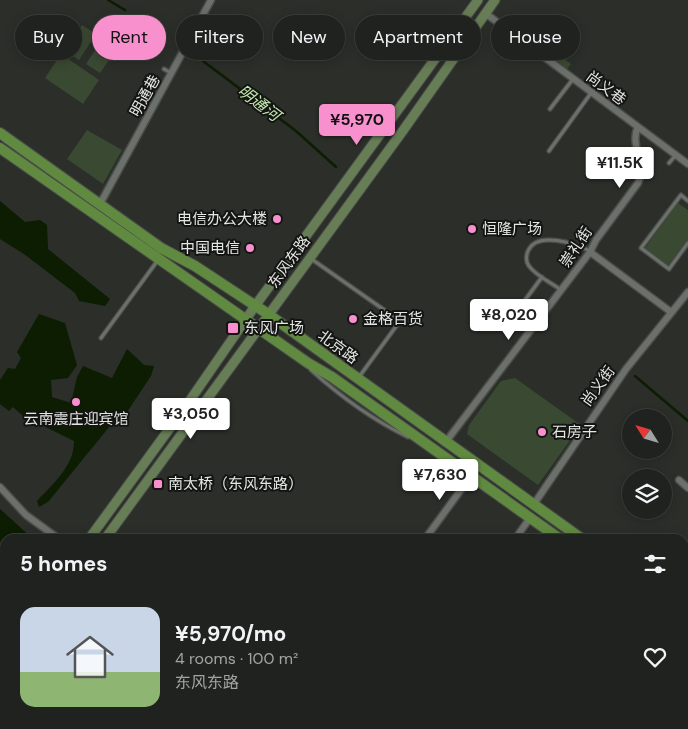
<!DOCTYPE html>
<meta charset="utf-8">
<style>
:root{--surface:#20221f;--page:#2d2f2c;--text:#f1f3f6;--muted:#a2a4a4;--line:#3d3f3d;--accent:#f790cd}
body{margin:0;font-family:"DM Sans","Noto Sans SC",sans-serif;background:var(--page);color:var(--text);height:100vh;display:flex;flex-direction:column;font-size:19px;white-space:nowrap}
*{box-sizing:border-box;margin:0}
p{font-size:16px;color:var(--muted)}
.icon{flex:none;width:28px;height:28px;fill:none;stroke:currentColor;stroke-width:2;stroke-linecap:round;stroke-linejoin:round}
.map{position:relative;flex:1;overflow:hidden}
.drawer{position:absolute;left:0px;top:534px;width:689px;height:196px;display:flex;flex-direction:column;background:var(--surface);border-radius:15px 15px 0 0;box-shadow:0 2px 12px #0003,0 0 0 1px var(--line)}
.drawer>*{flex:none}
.guide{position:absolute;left:15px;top:15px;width:659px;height:45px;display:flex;gap:10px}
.needle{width:32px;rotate:307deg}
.tools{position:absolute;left:622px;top:409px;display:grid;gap:10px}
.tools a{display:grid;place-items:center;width:50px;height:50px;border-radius:50%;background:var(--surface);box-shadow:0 2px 12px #0003,0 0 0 1px var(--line);font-size:25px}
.price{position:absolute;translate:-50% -42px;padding:0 11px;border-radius:5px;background:#fff;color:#222;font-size:16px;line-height:32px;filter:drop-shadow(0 1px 2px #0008)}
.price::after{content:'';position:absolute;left:50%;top:30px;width:15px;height:11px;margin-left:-8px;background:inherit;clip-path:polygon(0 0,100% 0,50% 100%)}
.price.active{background:var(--accent);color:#111}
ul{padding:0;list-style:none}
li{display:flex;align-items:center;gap:15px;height:125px;padding:0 20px}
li+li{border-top:1px solid var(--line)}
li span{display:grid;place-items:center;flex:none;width:140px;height:100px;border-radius:15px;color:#555}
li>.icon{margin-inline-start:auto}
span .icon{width:60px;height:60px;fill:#fffc;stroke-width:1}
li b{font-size:21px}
h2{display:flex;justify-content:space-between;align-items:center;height:60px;padding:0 20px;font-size:21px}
.chip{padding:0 18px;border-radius:22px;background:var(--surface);box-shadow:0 2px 12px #0003,0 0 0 1px var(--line);font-size:18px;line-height:45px}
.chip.active{background:var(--accent);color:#111}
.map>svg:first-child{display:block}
.green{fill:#3a4931}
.water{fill:#0c1d02}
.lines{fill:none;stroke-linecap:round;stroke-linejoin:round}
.stream{stroke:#0c1d02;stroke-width:2.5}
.lane-casing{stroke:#494c48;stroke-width:5.5}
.street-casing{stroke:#494c48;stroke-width:9}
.secondary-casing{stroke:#494c48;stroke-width:11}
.primary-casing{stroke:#494c48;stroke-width:12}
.lane{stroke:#6c706a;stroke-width:3}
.street{stroke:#6c706a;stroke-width:6}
.secondary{stroke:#677d55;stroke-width:9}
.primary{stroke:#618a41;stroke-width:10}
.poi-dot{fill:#f790cd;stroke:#141513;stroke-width:2}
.labels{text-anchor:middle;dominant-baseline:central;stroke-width:4;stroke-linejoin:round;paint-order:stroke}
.street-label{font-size:15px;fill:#e4e6e3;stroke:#141513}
.poi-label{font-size:15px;fill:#e4e6e3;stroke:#141513;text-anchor:start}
.water-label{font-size:16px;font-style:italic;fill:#c2e7ae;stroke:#141513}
</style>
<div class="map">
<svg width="688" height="729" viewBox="0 0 688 729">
<rect width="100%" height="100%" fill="#2b2e29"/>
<path class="green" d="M 512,20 L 571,64 L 567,69 L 509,24 Z
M 82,25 L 96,34 L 79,60 L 65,51 Z
M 103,38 L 118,47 L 100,73 L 86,64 Z
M 61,54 L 99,80 L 83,104 L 45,78 Z
M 87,130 L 122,150 L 103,184 L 67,159 Z
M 678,203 L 688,210 L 688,239 L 668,266 L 645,248 Z
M 515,378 L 581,425 L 538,485 L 467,434 L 469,425 L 501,381 Z"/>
<path class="water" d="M 0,201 L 25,222 L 40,220 L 47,225 L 48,249 L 110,299 L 105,306 L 79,301 L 75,293 L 24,254 L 0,239 Z
M 39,314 L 65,323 L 77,365 L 68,378 L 51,380 L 52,397 L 71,403 L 77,377 L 83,366 L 112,378 L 127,349 L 144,365 L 154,366 L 151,376 L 121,421 L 114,421 L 48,502 L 39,507 L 37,501 C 52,485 75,465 74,441 L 23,416 L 13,407 L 9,411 L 0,404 L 0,380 L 8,368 L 15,369 L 21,358 L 17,352 Z
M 0,509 L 33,539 L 5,539 L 5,560 L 0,556 Z
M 356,725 L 405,725 L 409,729 L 365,729 Z"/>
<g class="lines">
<path class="stream" d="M 108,0 L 125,10
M 203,61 L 296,131 L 336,167
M 635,376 L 688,421"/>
<g class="lane-casing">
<path id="lane" d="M 164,69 L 171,73
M 550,109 L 573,79
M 549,151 L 591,93
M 669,163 L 675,156
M 688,201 L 681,195 L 641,248 L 669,269 L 688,243
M 310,258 L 400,321 L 359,377
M 561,290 C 552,283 536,276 529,266 C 526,262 526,256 528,251 C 537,230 576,244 590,251
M 524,324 L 518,318 L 520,307 L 542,277
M 101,338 L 158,260
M 311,370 C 340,396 373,420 408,437
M 0,569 L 5,573
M 331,725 L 338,729
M 646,725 L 651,729"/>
</g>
<g class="street-casing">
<path id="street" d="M 485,13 L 688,164
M 100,204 L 211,0
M 590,252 L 671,312
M 445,443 L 590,252 L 596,240 L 638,183 C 647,165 629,144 638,127
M 679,480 L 688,488
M 0,487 L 26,515 L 59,539
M 534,504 L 626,369 L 688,292
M 425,539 L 471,476
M 515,539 L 530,518
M 428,725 L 431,729"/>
</g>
<g class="secondary-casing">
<path id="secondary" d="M 89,539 L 186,406 L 255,306 L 478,0
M 105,539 L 402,132 L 495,0
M 0,618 L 5,621
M 0,629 L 5,632
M 0,661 L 5,654
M 0,685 L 5,678
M 161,725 L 168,729
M 182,725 L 189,729
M 286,729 L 289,725"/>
</g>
<g class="primary-casing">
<path id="primary" d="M 0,133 L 161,248 L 195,266 L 268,314 L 582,539
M 0,148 L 308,363 L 332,377 L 560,539
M 684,608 L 688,611
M 684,627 L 688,630
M 684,699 L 688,693
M 684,721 L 688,715
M 662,729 L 665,725"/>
</g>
<use href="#lane" class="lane"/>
<use href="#street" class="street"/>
<use href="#secondary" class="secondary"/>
<use href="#primary" class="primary"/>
</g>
<g class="poi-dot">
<circle cx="277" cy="219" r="5"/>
<circle cx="472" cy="229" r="5"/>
<circle cx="250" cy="248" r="5"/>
<circle cx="353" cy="319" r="5"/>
<rect x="227" y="322" width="12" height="12" rx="2.5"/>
<circle cx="76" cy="402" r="5"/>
<circle cx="542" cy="432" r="5"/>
<rect x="153" y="479" width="10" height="10" rx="2.5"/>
</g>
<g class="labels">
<g class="street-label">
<text transform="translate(606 88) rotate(37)">尚义巷</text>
<text transform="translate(145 96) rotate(-61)">明通巷</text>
<text transform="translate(576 247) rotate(-56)">崇礼街</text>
<text transform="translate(289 262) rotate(-54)">东风东路</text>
<text transform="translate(338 347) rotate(36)">北京路</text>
<text transform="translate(598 386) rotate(-54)">尚义街</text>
</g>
<g class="poi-label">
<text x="267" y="219" text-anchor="end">电信办公大楼</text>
<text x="482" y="229">恒隆广场</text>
<text x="240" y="248" text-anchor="end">中国电信</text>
<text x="363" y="319">金格百货</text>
<text x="244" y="328">东风广场</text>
<text x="76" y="419" text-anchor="middle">云南震庄迎宾馆</text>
<text x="552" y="432">石房子</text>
<text x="168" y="484">南太桥（东风东路）</text>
</g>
<g class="water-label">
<text transform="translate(259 103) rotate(37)">明通河</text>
</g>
</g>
</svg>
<div class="tools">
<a><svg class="needle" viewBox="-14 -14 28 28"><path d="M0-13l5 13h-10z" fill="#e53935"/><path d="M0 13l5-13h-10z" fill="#a2a4a4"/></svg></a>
<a><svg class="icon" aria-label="layers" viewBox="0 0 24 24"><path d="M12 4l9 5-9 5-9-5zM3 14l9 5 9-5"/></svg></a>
</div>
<b class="price active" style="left:357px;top:146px">¥5,970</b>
<b class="price" style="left:620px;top:189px">¥11.5K</b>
<b class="price" style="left:509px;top:341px">¥8,020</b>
<b class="price" style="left:191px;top:440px">¥3,050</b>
<b class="price" style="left:440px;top:501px">¥7,630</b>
<div class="guide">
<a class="chip">Buy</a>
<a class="chip active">Rent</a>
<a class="chip">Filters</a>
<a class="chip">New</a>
<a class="chip">Apartment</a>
<a class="chip">House</a>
</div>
<section class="drawer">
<h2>5 homes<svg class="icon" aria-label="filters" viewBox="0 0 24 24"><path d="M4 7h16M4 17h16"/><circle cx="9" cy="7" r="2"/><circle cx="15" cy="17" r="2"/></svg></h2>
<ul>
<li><span style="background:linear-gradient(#c9d6e8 65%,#8fb573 0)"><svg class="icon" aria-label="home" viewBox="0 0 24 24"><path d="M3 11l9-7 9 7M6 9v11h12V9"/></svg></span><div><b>¥5,970/mo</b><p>4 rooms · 100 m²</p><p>东风东路</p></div><svg class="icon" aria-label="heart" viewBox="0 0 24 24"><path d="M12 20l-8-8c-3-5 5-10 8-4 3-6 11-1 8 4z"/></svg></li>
</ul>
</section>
</div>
